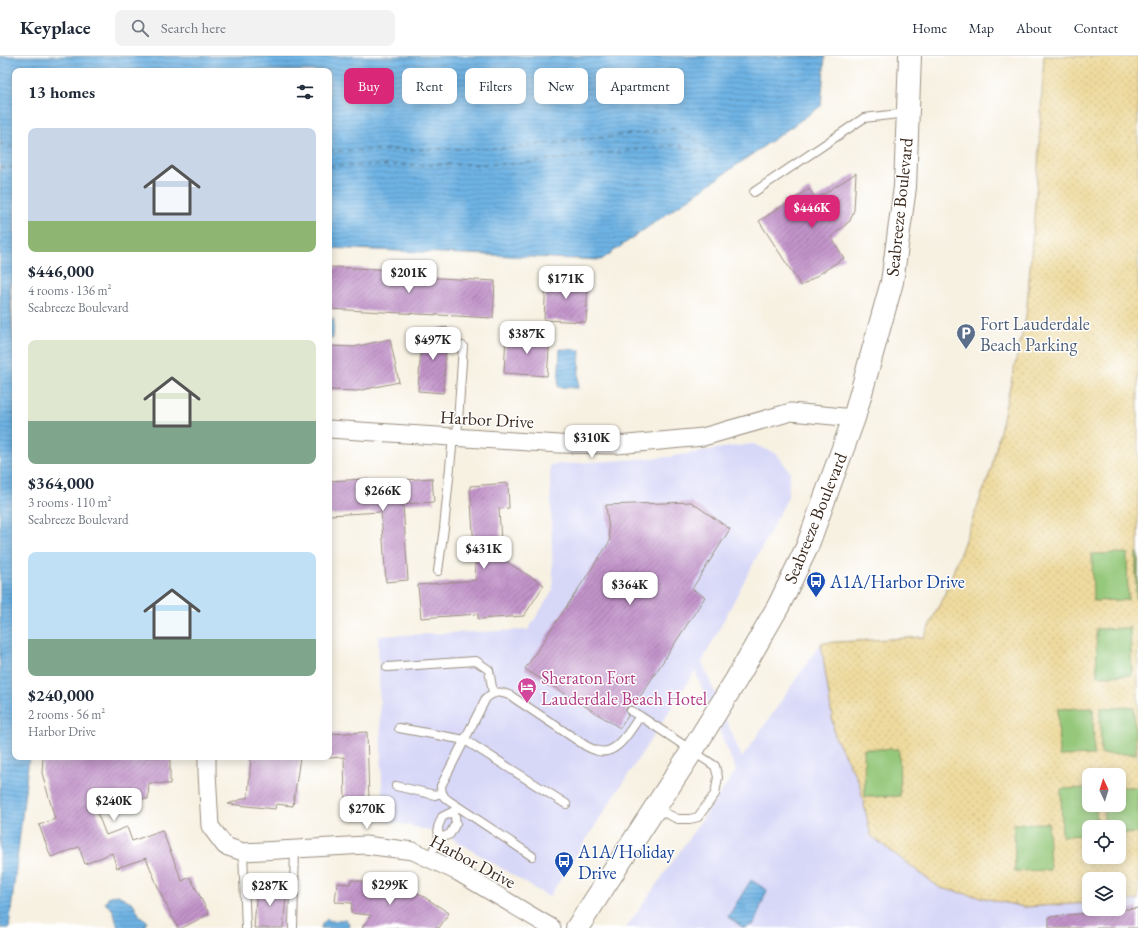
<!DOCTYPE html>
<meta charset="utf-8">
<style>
:root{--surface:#fff;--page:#f2f2f3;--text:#1f2937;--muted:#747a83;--line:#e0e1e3;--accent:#db2777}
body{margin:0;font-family:"EB Garamond",serif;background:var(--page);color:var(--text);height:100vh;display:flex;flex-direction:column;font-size:15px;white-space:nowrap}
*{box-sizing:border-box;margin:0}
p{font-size:13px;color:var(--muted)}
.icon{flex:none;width:22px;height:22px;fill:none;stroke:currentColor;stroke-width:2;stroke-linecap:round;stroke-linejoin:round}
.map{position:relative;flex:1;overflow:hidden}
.side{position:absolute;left:12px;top:12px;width:320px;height:692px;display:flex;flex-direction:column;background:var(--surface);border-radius:8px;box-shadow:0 2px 10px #0003}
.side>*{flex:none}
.top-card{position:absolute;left:344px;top:12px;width:380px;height:36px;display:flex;gap:8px}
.needle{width:26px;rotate:356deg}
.buttons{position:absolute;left:1082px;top:712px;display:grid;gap:8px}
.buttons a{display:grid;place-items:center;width:44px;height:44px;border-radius:8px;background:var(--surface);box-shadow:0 2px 10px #0003;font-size:20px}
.price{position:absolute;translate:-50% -34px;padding:0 9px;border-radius:8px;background:#fff;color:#222;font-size:13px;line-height:26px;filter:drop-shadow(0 1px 2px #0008)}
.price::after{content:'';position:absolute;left:50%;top:24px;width:12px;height:9px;margin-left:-6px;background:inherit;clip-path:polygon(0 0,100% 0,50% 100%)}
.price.current{background:var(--accent);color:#fff}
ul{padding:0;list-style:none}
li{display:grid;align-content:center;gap:8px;height:212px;padding:0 16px}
li span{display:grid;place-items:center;height:124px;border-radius:8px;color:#555}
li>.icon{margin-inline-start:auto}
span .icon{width:72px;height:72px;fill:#fffc;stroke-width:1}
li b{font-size:17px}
h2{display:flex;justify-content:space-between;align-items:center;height:48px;padding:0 16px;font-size:17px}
.pill{padding:0 14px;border-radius:8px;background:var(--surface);box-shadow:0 2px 10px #0003;font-size:14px;line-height:36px}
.pill.current{background:var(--accent);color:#fff}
header{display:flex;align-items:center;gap:24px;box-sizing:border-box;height:56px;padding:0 20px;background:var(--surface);border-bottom:1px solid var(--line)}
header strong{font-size:19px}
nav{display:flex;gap:22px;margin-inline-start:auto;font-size:14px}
.search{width:280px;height:36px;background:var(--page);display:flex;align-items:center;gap:10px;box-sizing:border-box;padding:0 14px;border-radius:8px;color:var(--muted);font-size:15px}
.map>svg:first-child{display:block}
.built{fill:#d7d7f8}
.sand{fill:url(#sand-dots);stroke:#94825e;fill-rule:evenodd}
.park{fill:#95c87a;stroke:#68794c}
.water{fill:url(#water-rules);stroke:#546f82}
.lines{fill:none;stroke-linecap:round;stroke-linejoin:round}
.ferry{stroke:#4d5a64;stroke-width:1;stroke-dasharray:5 4;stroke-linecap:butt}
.building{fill:url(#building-hatch)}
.service-casing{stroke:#998e80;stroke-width:10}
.minor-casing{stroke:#998e80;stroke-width:19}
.primary-casing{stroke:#998e80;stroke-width:24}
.service{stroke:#fff;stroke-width:8}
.minor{stroke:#fff;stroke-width:17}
.primary{stroke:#fff;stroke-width:22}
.labels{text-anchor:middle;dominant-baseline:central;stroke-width:3;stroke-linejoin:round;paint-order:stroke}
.street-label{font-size:18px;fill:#3b2a1e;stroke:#fff}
.service-label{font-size:18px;fill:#4e5e75;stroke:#fff;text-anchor:start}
.transit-label{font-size:18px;fill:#164399;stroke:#fff;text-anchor:start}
.hotel-label{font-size:18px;fill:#b23c85;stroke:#fff;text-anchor:start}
</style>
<header>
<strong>Keyplace</strong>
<div class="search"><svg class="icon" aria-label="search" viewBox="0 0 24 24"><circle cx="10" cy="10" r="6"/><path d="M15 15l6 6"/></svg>Search here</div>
<nav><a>Home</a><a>Map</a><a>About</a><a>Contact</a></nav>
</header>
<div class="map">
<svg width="1138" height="872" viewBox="0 0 1138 872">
<defs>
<pattern id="sand-dots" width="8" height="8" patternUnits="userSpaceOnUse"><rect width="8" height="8" fill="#eeda9e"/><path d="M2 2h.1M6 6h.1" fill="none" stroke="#cdbb88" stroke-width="1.8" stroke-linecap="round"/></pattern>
<pattern id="water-rules" width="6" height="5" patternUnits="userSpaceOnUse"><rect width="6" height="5" fill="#6eb4e5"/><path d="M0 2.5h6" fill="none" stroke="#5c93b9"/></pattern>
<pattern id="building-hatch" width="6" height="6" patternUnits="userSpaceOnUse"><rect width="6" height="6" fill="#c193c9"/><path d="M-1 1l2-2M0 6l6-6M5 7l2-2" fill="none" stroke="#9e78a3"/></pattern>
</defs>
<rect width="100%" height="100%" fill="#fff"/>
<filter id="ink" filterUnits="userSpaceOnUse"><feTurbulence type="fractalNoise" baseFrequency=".025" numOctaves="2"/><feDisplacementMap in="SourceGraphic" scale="8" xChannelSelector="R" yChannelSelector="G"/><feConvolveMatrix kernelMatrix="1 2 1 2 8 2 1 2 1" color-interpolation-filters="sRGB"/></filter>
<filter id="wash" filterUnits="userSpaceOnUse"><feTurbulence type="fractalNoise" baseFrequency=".012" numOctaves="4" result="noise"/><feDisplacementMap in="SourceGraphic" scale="16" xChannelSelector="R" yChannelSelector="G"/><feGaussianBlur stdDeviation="0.9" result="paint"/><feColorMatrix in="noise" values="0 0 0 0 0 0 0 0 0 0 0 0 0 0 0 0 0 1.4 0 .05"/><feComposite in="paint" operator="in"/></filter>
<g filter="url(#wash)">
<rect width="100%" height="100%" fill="#f7f1e2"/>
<path class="built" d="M 753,388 L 777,398 L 790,416 L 788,441 L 702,606 L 742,702 L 821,587 L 835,681 L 859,726 L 871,780 L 1024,851 L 1089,847 L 1089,853 L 1119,853 L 1119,845 L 1138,844 L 1138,872 L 626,872 L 736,715 L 695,615 L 549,841 L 445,778 L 383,764 L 378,580 L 528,574 L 553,534 L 550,409 L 669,401 L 722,392 Z"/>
<path class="sand" d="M 1044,0 L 1138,0 L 1138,844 L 1119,845 L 1119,823 L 1089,823 L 1089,847 L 1024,851 L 940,832 L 871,780 L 859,726 L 835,681 L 821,587 L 924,581 L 946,535 L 991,414 L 1026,261 L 1038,112 ZM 1089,719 L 1119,719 L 1119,749 L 1089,749 ZM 1089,771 L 1119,771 L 1119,801 L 1089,801 Z"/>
<path class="park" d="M 1127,497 L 1128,544 L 1093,545 L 1092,498 Z
M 1136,497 L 1138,497 L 1138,544 L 1136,544 Z
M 1130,572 L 1132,619 L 1097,620 L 1096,573 Z
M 1134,651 L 1136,698 L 1101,698 L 1100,652 Z
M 1093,652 L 1094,699 L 1059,700 L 1058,653 Z
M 864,693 L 899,693 L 900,740 L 865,741 Z
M 1119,731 L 1138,731 L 1138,777 L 1119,778 L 1119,771 L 1104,771 L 1104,749 L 1119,749 Z
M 1089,732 L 1089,749 L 1096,749 L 1097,771 L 1089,771 L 1089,779 L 1062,780 L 1061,733 Z
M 1048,767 L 1050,814 L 1015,815 L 1014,768 Z"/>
<path class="water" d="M 0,0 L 825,0 L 821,50 L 601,204 L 329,192 L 329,15 L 15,15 L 15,223 L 10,228 L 15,315 L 15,701 L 29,701 L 9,872 L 0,872 Z
M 329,263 L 334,263 L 333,282 L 329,282 Z
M 560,293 L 580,294 L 578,332 L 558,331 Z
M 751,824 L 767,834 L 754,868 L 744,872 L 728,861 Z
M 118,839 L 133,847 L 140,860 L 147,865 L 144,872 L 118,872 L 113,854 L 105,847 L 109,840 Z
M 327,863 L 331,865 L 346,863 L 349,868 L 348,872 L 321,872 L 322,868 Z"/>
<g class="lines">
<path class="ferry" d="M 0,88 L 15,91
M 329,95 L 512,92 L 674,73 L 696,84 L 715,98
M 329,110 L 515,108 L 677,89 L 712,100
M 0,111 L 15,111"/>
</g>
<g id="blocks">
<path class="building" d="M 856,117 L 854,154 L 850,165 L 831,181 L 844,202 L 801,230 L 759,165 L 809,133 L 816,143 Z
M 329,211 L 402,214 L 402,220 L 495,225 L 493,262 L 329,253 Z
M 546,223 L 588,225 L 586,266 L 544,264 Z
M 447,271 L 443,337 L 418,335 L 422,276 Z
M 506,279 L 550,282 L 547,320 L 504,317 Z
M 390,283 L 399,326 L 357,335 L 329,334 L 329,290 L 354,291 Z
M 432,422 L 434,446 L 403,448 L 408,524 L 386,526 L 381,456 L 329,459 L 329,425 L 365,423 L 365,427 Z
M 508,427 L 509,452 L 499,453 L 502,503 L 544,529 L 524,560 L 478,563 L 478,558 L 421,562 L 418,529 L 476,524 L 470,430 Z
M 691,446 L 730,473 L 692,533 L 705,541 L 634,650 L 631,650 L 626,652 L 626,655 L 628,660 L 620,672 L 525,613 L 610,485 L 606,449 Z
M 367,676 L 369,745 L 345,745 L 344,701 L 329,702 L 329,678 Z
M 43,701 L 170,701 L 170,728 L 149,727 L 148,743 L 91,741 L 106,779 L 127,771 L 132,785 L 162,774 L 182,825 L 190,821 L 209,858 L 182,872 L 178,872 L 160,836 L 146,802 L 117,812 L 112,797 L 85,808 L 79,791 L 51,801 L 39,769 L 55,763 L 42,717 Z
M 251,701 L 300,701 L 293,750 L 276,748 L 275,753 L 228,748 L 248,741 Z
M 351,824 L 407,830 L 449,857 L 439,872 L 362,872 L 371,859 L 351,857 L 352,847 L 335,846 L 337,827 L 350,828 Z
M 257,830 L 287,831 L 283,872 L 254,872 Z
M 1138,852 L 1138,872 L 1049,872 L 1049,861 Z"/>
</g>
</g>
<g filter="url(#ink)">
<use href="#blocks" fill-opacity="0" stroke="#998e80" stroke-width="1"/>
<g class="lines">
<g class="service-casing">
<path id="service" d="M 754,136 L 864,62 L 907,57
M 457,381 L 463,290
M 438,515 L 444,472 L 453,381
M 387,611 L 476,605 L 489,614 L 493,637
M 631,655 L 640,660
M 399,672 L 465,684 L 566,748
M 396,730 L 435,739 L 441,737
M 457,750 L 532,800
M 439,783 L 438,771 L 442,761 L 454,755
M 243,796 L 246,872
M 429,802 L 439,783 L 450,778 L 456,767 L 454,755 L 457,750 C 448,744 441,742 441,730 L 486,642 C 495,635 500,635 511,640 L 586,690 C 590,692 594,694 598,695 C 617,700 631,673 640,660 L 715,710 L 718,721 L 715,738 L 698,761 L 690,763 L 678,763 L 656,753
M 293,872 L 295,793"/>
</g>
<g class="minor-casing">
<path id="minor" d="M 329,373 L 559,388 L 617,389 L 703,381 L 791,356 L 854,362
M 207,701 L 207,716 L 210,770 L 225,790 L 243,796 L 365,789 L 413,795 L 458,816 L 552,872"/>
</g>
<g class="primary-casing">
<path id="primary" d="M 577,872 L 692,695 L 736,624 L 779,549 L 807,491 L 854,362 L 892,226 L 905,131 L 910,0"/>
</g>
<use href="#service" class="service"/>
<use href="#minor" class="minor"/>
<use href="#primary" class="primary"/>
</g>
</g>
<defs>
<g id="parking-pin" transform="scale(1)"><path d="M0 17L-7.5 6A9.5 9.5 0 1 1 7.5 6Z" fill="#5c6f8a" stroke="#fff"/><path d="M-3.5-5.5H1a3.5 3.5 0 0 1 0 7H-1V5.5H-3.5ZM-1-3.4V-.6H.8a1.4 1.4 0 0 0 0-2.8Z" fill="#fff"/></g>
<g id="bus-pin" transform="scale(1)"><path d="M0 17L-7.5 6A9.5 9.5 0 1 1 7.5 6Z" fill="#1a4fb4" stroke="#fff"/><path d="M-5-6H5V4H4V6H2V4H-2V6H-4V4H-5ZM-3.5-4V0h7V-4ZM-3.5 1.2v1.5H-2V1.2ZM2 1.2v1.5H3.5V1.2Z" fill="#fff"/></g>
<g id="hotel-pin" transform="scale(1)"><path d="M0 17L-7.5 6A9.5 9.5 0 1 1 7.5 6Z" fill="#d1479c" stroke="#fff"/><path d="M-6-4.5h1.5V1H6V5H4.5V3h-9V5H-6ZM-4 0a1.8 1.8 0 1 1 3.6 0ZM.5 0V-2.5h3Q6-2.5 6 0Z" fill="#fff"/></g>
</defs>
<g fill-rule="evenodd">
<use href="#parking-pin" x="966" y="277"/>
<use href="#bus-pin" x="816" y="525"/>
<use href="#hotel-pin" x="527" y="631"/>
<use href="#bus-pin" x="564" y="805"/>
</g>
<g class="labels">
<g class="street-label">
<text transform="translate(899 151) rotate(-84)">Seabreeze Boulevard</text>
<text transform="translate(487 363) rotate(3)">Harbor Drive</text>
<text transform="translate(815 462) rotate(-68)">Seabreeze Boulevard</text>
<text transform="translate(473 805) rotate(28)">Harbor Drive</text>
</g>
<g class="service-label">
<text x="980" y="267">Fort Lauderdale<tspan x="980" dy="21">Beach Parking</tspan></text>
</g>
<g class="transit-label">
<text x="830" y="525">A1A/Harbor Drive</text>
<text x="578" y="795">A1A/Holiday<tspan x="578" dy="21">Drive</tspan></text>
</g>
<g class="hotel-label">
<text x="541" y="621">Sheraton Fort<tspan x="541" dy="21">Lauderdale Beach Hotel</tspan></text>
</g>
</g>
</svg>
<div class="buttons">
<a><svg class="needle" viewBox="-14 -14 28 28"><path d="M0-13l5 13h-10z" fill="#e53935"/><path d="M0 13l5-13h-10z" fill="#747a83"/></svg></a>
<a><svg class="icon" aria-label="locate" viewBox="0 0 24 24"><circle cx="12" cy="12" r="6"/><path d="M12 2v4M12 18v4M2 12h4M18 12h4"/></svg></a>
<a><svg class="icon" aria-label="layers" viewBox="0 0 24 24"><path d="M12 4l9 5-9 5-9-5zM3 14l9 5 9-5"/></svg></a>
</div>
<b class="price current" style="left:812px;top:173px">$446K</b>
<b class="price" style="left:409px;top:238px">$201K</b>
<b class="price" style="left:566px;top:244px">$171K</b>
<b class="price" style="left:527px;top:299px">$387K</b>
<b class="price" style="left:433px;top:305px">$497K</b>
<b class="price" style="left:592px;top:403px">$310K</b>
<b class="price" style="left:383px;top:456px">$266K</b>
<b class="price" style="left:484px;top:514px">$431K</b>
<b class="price" style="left:630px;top:550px">$364K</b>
<b class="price" style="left:114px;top:766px">$240K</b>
<b class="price" style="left:367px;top:774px">$270K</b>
<b class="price" style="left:390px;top:850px">$299K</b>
<b class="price" style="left:270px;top:851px">$287K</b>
<div class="top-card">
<a class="pill current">Buy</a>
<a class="pill">Rent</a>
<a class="pill">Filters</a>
<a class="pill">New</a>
<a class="pill">Apartment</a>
</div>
<section class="side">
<h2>13 homes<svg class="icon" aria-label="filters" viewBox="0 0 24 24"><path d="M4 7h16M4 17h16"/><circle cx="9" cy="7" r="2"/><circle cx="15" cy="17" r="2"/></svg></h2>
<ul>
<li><span style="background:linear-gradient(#c9d6e8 75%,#8fb573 0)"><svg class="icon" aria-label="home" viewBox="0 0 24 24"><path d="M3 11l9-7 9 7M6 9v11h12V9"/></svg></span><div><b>$446,000</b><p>4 rooms · 136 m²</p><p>Seabreeze Boulevard</p></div></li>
<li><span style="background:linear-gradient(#dfe7d0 65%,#7fa58c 0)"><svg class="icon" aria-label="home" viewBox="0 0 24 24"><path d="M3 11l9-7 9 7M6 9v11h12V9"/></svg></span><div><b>$364,000</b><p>3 rooms · 110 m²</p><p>Seabreeze Boulevard</p></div></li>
<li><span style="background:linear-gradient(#bfe0f5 70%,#7fa58c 0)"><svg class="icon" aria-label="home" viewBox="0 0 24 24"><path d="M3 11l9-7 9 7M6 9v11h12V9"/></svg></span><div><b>$240,000</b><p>2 rooms · 56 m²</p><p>Harbor Drive</p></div></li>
</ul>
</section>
</div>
